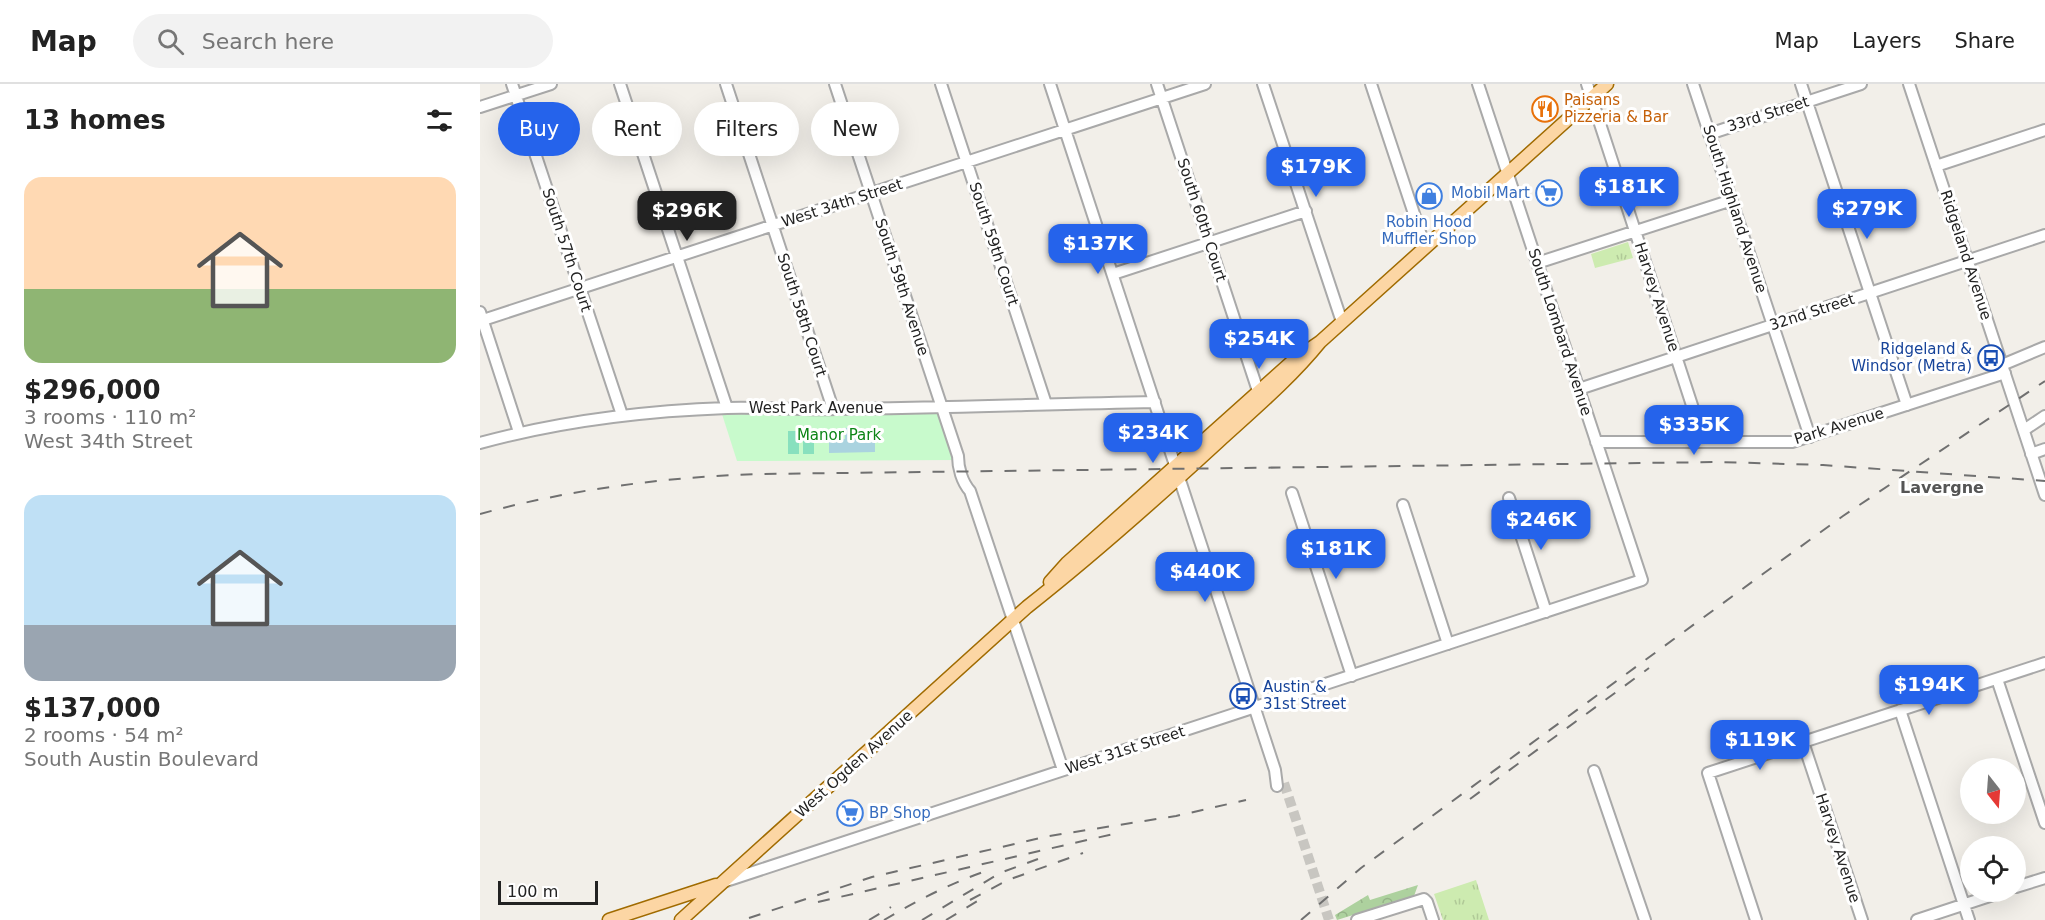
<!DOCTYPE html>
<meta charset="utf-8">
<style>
:root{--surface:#fff;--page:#f2f2f2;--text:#222;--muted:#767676;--line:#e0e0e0;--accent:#2563eb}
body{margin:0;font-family:"DejaVu Sans",sans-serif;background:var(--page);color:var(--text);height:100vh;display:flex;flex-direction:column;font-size:22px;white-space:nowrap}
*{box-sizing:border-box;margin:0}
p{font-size:20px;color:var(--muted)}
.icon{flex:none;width:33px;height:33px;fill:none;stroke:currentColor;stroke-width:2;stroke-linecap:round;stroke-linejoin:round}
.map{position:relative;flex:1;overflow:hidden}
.sheet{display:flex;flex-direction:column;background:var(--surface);width:480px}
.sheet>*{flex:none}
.hud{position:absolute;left:18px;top:18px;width:570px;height:54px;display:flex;gap:12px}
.needle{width:39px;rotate:163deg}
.buttons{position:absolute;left:1480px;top:674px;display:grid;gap:12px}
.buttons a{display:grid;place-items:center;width:66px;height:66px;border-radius:50%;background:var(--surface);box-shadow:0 6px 24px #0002;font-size:30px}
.scale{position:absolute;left:18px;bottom:15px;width:100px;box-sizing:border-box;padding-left:6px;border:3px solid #222;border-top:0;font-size:16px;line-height:21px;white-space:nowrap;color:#222;-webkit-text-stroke:4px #fff;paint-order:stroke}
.price{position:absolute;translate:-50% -51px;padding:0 14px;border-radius:12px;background:var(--accent);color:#fff;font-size:20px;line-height:39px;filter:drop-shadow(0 2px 3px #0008)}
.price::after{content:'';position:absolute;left:50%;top:36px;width:18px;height:14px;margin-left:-9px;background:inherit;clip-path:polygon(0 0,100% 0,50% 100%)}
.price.current{background:#222;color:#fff}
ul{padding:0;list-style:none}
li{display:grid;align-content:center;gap:12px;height:318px;padding:0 24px}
li span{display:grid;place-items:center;height:186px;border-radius:18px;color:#555}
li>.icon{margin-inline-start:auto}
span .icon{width:108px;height:108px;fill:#fffc;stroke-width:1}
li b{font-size:26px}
h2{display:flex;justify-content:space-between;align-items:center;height:72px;padding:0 24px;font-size:26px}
.pill{padding:0 21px;border-radius:27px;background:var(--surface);box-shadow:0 6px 24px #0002;font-size:21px;line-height:54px}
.pill.current{background:var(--accent);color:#fff}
header{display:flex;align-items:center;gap:36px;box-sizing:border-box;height:84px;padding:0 30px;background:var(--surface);border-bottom:2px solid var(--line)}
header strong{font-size:28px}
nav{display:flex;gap:33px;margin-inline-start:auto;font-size:21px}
.search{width:420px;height:54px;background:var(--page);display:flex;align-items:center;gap:15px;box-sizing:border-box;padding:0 21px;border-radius:33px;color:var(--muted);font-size:22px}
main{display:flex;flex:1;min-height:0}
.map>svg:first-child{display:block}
.grass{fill:url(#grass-tufts)}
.forest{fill:url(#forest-crowns)}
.park{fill:#c8facc}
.pitch{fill:#88e0be}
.water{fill:#aad3df}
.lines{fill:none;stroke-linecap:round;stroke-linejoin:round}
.minor-tunnel{stroke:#c8c6c1;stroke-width:10;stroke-dasharray:10 5;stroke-linecap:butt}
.minor-casing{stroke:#a9a9a9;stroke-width:14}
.major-casing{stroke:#a06b00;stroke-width:15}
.minor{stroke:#fff;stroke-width:10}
.major{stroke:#fcd6a4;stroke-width:12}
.rail{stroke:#707070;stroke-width:2;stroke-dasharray:12 12;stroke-linecap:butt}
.labels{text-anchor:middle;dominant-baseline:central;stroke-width:6;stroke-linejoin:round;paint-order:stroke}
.food-label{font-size:15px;fill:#c56008;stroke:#fff;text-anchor:start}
.street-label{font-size:15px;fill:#222;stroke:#fff}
.shop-label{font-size:15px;fill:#366cbe;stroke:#fff;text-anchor:end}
.transit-label{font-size:15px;fill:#164399;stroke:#fff;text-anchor:end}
.park-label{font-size:15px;fill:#0c8416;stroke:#fff}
.neighbourhood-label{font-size:16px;font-weight:bold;fill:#555;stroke:#fff}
</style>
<header>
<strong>Map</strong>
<div class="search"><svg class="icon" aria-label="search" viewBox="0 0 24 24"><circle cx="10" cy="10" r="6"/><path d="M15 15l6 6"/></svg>Search here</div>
<nav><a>Map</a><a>Layers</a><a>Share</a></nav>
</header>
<main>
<section class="sheet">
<h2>13 homes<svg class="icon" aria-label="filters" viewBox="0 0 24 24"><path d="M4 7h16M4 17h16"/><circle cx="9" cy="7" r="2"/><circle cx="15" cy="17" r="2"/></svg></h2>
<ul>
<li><span style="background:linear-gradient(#ffd9b3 60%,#8fb573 0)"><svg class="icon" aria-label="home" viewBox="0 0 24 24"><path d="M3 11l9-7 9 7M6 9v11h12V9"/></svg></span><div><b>$296,000</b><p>3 rooms · 110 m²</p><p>West 34th Street</p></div></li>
<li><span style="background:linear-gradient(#bfe0f5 70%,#9aa5b1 0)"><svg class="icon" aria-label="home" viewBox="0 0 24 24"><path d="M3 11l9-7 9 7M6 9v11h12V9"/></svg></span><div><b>$137,000</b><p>2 rooms · 54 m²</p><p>South Austin Boulevard</p></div></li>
</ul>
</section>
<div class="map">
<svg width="1565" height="836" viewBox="0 0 1565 836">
<defs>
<pattern id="grass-tufts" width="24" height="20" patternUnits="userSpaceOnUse" patternTransform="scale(1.5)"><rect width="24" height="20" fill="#cdebb0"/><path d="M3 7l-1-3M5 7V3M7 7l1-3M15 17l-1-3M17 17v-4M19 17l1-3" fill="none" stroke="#b0c997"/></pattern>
<pattern id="forest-crowns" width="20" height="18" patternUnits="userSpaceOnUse" patternTransform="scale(1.5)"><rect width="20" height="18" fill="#add19e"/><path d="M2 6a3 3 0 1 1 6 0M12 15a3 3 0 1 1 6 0" fill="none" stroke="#95b388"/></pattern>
</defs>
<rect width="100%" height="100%" fill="#f2efe9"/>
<path class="grass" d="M 1148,158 L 1153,174 L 1115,184 L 1111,170 Z
M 996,796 L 1009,836 L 963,836 L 954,810 Z"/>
<path class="forest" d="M 938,801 L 934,812 L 857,836 L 855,831 L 888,811 L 890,816 Z"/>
<path class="park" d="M 460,326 L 476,376 L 257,377 L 241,327 Z"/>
<path class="pitch" d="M 334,346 L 334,370 L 323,370 L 323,347 Z
M 308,347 L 319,347 L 319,370 L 308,370 Z"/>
<path class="water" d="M 379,343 L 379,355 L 395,355 L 395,368 L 349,369 L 349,356 L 365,355 L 365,344 Z"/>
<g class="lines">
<path class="minor-tunnel" d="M 804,699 L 849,836"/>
<g class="minor-casing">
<path id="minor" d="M 32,0 L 142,331
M 140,0 L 247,324
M 246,0 L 353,325
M 355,0 L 478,372 C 478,384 482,398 490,407 L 583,686
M 461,0 L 566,320
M 570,0 L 795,686 L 797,702
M 677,0 L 778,307
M 783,0 L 862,238
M 891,0 L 945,163
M 1107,0 L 1224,358
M 1213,0 L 1330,353
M 1321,0 L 1427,321
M 1429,0 L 1565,411
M 0,23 L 71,0
M 1229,50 L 1381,0
M 1456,82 L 1565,46
M 1057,179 L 1252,116
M 633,190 L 826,127
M 0,228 L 39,348
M 0,237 L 725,0
M 1522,281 L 1565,263
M 1099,305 L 1565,151
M 1544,346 L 1565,332
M 1116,358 L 1312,358 L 1525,289
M 0,359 C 80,337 163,327 247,324 C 283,323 320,326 356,325 C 462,324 568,320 675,318
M 1551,370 L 1565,365
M 812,409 L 872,592
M 1029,414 L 1066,528
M 923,421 L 968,560
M 1517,595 L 1565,739
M 1420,626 L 1489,836
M 1323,658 L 1382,836
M 1114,687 L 1165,836
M 246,797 L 1162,496 L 998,0
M 1536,803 L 1565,794
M 877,836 L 944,815 L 947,818 L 953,836
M 1276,836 L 1228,689 L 1565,579
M 1437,836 L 1525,807"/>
</g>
<g class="major-casing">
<path id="major" d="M 570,498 L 587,479 L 815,275 L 840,258 L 1127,0
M 129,836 L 236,801
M 201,836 L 547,523 C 613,471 676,415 738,358 C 773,326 810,295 840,258"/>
</g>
<use href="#minor" class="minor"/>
<use href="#major" class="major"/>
<path class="rail" d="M 0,430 C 91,405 186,393 280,390 L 1240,378 L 1343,381 L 1565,397
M 990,715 L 1169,584
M 490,816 L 528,796 L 603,769
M 338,818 L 642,748
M 269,834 L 392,793 L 569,752 L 696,732 L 766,716
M 389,836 L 411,823
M 404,836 C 436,817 473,798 509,786
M 442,836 L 520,789 L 558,775
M 466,836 L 499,816
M 821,836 L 881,784 L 1302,476 L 1363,432 L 1565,297"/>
</g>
<defs>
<g id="restaurant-ring" transform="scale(1.35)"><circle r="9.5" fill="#fff" stroke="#e8710a" stroke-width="1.5"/><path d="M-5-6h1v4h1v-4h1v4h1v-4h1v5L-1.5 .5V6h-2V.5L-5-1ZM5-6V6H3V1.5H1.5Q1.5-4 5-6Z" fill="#e8710a"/></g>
<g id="supermarket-ring" transform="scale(1.35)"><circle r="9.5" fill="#fff" stroke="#3f7fe0" stroke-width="1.5"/><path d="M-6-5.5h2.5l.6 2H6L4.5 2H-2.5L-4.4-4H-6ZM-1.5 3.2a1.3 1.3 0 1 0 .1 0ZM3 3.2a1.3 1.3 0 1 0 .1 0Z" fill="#3f7fe0"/></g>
<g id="shop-ring" transform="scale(1.35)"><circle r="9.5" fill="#fff" stroke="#3f7fe0" stroke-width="1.5"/><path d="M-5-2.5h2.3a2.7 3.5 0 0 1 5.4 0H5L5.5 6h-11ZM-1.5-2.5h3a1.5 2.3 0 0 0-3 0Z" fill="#3f7fe0"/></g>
<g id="bus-ring" transform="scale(1.35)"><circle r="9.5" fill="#fff" stroke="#1a4fb4" stroke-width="1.5"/><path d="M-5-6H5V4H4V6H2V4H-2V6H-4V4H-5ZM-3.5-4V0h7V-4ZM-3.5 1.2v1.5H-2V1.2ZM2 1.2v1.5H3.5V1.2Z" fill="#1a4fb4"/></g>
</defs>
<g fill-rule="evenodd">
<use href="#restaurant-ring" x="1065" y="25"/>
<use href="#supermarket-ring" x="1069" y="109"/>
<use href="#shop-ring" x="949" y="112"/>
<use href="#bus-ring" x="1511" y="274"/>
<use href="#bus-ring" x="763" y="612"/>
<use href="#supermarket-ring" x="370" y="729"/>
</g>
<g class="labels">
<g class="food-label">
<text x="1084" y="16">Paisans<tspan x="1084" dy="17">Pizzeria &amp; Bar</tspan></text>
</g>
<g class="street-label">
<text transform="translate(1288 30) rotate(-18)">33rd Street</text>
<text transform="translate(362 119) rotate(-18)">West 34th Street</text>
<text transform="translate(1255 125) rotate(72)">South Highland Avenue</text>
<text transform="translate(722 136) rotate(72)">South 60th Court</text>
<text transform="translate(514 160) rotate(72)">South 59th Court</text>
<text transform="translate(87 166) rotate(72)">South 57th Court</text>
<text transform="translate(1486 171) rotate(72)">Ridgeland Avenue</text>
<text transform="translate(422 203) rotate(72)">South 59th Avenue</text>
<text transform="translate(1177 213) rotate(72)">Harvey Avenue</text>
<text transform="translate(1332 228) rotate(-18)">32nd Street</text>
<text transform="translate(322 231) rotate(72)">South 58th Court</text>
<text transform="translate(1080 248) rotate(72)">South Lombard Avenue</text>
<text x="336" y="324">West Park Avenue</text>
<text transform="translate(1359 342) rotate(-17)">Park Avenue</text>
<text transform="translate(645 666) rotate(-18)">West 31st Street</text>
<text transform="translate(374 680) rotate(-42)">West Ogden Avenue</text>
<text transform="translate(1358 764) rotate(72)">Harvey Avenue</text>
</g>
<g class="shop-label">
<text x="1050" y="109">Mobil Mart</text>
<text x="949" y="138" text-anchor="middle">Robin Hood<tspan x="949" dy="17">Muffler Shop</tspan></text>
<text x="389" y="729" text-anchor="start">BP Shop</text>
</g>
<g class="transit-label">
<text x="1492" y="265">Ridgeland &amp;<tspan x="1492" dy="17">Windsor (Metra)</tspan></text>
<text x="783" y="603" text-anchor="start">Austin &amp;<tspan x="783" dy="17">31st Street</tspan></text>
</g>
<g class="park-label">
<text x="359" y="351">Manor Park</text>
</g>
<g class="neighbourhood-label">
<text x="1462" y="403">Lavergne</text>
</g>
</g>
</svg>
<div class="buttons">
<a><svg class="needle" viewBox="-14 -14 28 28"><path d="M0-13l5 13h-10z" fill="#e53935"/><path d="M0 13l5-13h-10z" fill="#767676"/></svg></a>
<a><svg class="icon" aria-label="locate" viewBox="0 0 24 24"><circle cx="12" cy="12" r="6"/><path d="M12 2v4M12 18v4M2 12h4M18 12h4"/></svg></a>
</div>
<div class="scale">100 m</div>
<b class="price" style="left:836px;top:114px">$179K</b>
<b class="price" style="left:1149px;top:134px">$181K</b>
<b class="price" style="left:1387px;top:156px">$279K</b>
<b class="price current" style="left:207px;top:158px">$296K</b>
<b class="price" style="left:618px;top:191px">$137K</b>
<b class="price" style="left:779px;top:286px">$254K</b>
<b class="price" style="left:1214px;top:372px">$335K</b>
<b class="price" style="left:673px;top:380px">$234K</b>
<b class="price" style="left:1061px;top:467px">$246K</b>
<b class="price" style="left:856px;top:496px">$181K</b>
<b class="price" style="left:725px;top:519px">$440K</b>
<b class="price" style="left:1449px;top:632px">$194K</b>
<b class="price" style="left:1280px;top:687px">$119K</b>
<div class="hud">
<a class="pill current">Buy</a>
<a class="pill">Rent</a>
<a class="pill">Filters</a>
<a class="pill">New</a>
</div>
</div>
</main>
